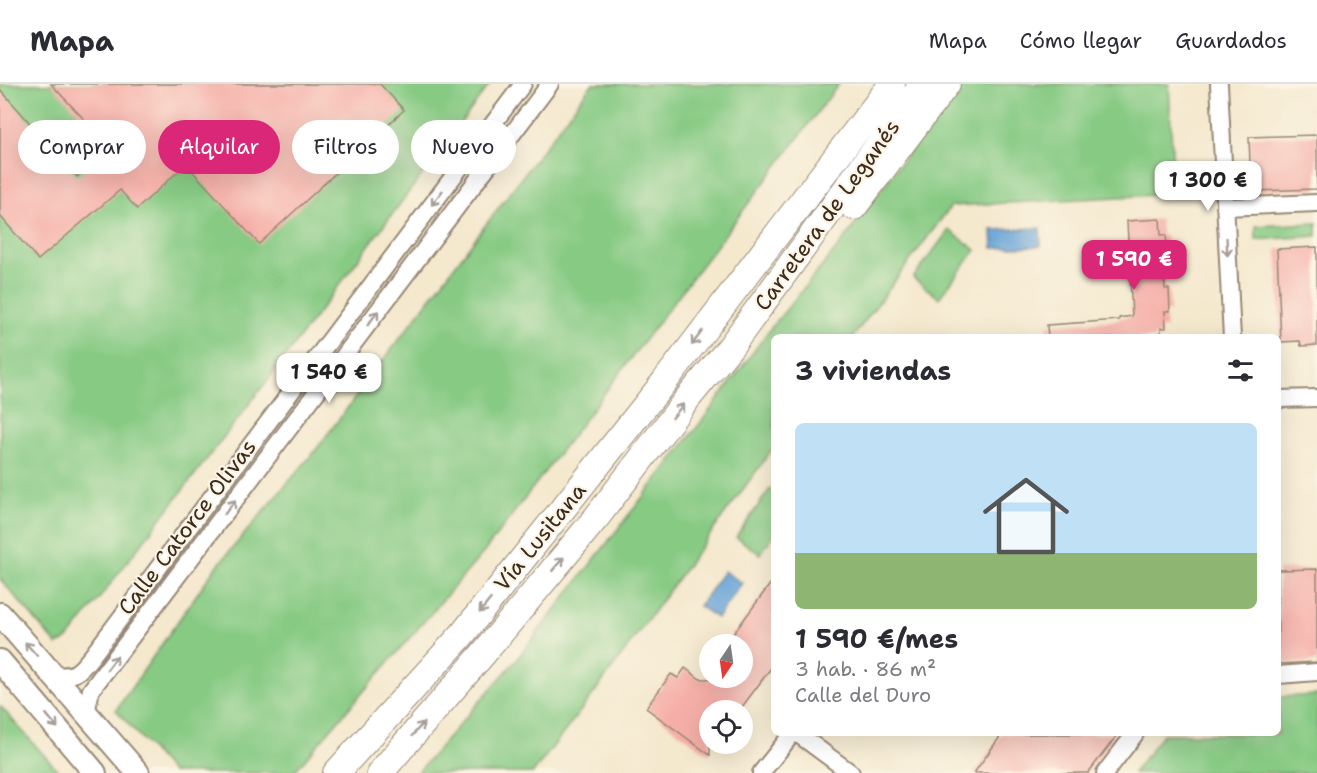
<!DOCTYPE html>
<html lang="es">
<meta charset="utf-8">
<style>
:root{--surface:#fff;--page:#f7f7f7;--text:#2b2b33;--muted:#7c7c81;--line:#e1e1e2;--accent:#db2777}
body{margin:0;font-family:"Shantell Sans",sans-serif;background:var(--page);color:var(--text);height:100vh;display:flex;flex-direction:column;font-size:22px;white-space:nowrap}
*{box-sizing:border-box;margin:0}
p{font-size:20px;color:var(--muted)}
.icon{flex:none;width:33px;height:33px;fill:none;stroke:currentColor;stroke-width:2;stroke-linecap:round;stroke-linejoin:round}
.map{position:relative;flex:1;overflow:hidden}
.sheet{position:absolute;left:771px;top:250px;width:510px;height:402px;display:flex;flex-direction:column;background:var(--surface);border-radius:9px;box-shadow:0 6px 24px #0002}
.sheet>*{flex:none}
.top-card{position:absolute;left:18px;top:36px;width:570px;height:54px;display:flex;gap:12px}
.needle{width:39px;rotate:193deg}
.tools{position:absolute;left:699px;top:550px;display:grid;gap:12px}
.tools a{display:grid;place-items:center;width:54px;height:54px;border-radius:50%;background:var(--surface);box-shadow:0 6px 24px #0002;font-size:30px}
.price{position:absolute;translate:-50% -51px;padding:0 14px;border-radius:12px;background:#fff;color:#222;font-size:20px;line-height:39px;filter:drop-shadow(0 2px 3px #0008)}
.price::after{content:'';position:absolute;left:50%;top:36px;width:18px;height:14px;margin-left:-9px;background:inherit;clip-path:polygon(0 0,100% 0,50% 100%)}
.price.on{background:var(--accent);color:#fff}
ul{padding:0;list-style:none}
li{display:grid;align-content:center;gap:12px;height:318px;padding:0 24px}
li span{display:grid;place-items:center;height:186px;border-radius:9px;color:#555}
li>.icon{margin-inline-start:auto}
span .icon{width:108px;height:108px;fill:#fffc;stroke-width:1}
li b{font-size:26px}
h2{display:flex;justify-content:space-between;align-items:center;height:72px;padding:0 24px;font-size:26px}
.pill{padding:0 21px;border-radius:27px;background:var(--surface);box-shadow:0 6px 24px #0002;font-size:21px;line-height:54px}
.pill.on{background:var(--accent);color:#fff}
header{display:flex;align-items:center;gap:36px;box-sizing:border-box;height:84px;padding:0 30px;background:var(--surface);border-bottom:2px solid var(--line)}
header strong{font-size:28px}
nav{display:flex;gap:33px;margin-inline-start:auto;font-size:21px}
.map>svg:first-child{display:block}
.green{fill:#87ca84;stroke:#617a51;stroke-width:1.5}
.water{fill:#66a3d7;stroke:#50667a;stroke-width:1.5}
.building{fill:#f5afa8}
.lines{fill:none;stroke-linecap:round;stroke-linejoin:round}
.street-casing{stroke:#988976;stroke-width:20}
.secondary-casing{stroke:#988976;stroke-width:26}
.primary-casing{stroke:#988976;stroke-width:28}
.street{stroke:#fff;stroke-width:16}
.secondary{stroke:#fff;stroke-width:22}
.primary{stroke:#fff;stroke-width:26}
.oneway{stroke:#a79f9a}
.labels{text-anchor:middle;dominant-baseline:central;stroke-width:4.5;stroke-linejoin:round;paint-order:stroke}
.street-label{font-size:22px;fill:#3b2a1e;stroke:#fcf5e5}
</style>
<header>
<strong>Mapa</strong>
<nav><a>Mapa</a><a>Cómo llegar</a><a>Guardados</a></nav>
</header>
<div class="map">
<svg width="1317" height="689" viewBox="0 0 1317 689">
<rect width="100%" height="100%" fill="#fcf5e5"/>
<filter id="ink" filterUnits="userSpaceOnUse"><feTurbulence type="fractalNoise" baseFrequency=".0167" numOctaves="2"/><feDisplacementMap in="SourceGraphic" scale="12" xChannelSelector="R" yChannelSelector="G"/><feConvolveMatrix kernelMatrix="1 2 1 2 8 2 1 2 1" color-interpolation-filters="sRGB"/></filter>
<filter id="wash" filterUnits="userSpaceOnUse"><feTurbulence type="fractalNoise" baseFrequency=".008" numOctaves="4" result="noise"/><feDisplacementMap in="SourceGraphic" scale="24" xChannelSelector="R" yChannelSelector="G"/><feGaussianBlur stdDeviation="1.35" result="paint"/><feColorMatrix in="noise" values="0 0 0 0 0 0 0 0 0 0 0 0 0 0 0 0 0 1.4 0 .05"/><feComposite in="paint" operator="in"/></filter>
<g filter="url(#wash)">
<rect width="100%" height="100%" fill="#f4e8cd"/>
<path class="green" d="M 0,0 L 490,0 L 267,297 L 68,555 L 57,561 L 0,495 Z
M 592,0 L 839,0 L 484,468 L 293,689 L 172,689 L 116,626 L 213,487 L 315,367 Z
M 960,0 L 1169,0 L 1174,110 L 951,122 L 853,253 L 774,254 L 774,363 L 597,605 L 533,689 L 417,689 L 517,575 L 708,329 L 771,244 L 842,158 Z
M 1317,139 L 1317,152 L 1256,156 L 1256,142 Z
M 949,146 L 976,166 L 939,214 L 913,194 Z
M 770,405 L 774,408 L 774,451 L 760,470 L 736,453 Z
M 1317,611 L 1317,689 L 1133,689 L 1163,650 L 1278,650 L 1278,613 Z
M 0,622 L 60,689 L 0,689 Z"/>
<path class="water" d="M 1040,144 L 1041,162 L 993,164 L 992,146 Z
M 724,487 L 742,499 L 717,534 L 699,522 Z"/>
<g id="blocks">
<path class="building" d="M 51,0 L 380,0 L 404,26 L 259,160 L 186,80 L 137,125 L 120,106 L 38,176 L 0,132 L 0,5 L 77,93 L 110,63 Z
M 1317,51 L 1317,105 L 1251,107 L 1249,53 Z
M 1160,135 L 1161,151 L 1166,151 L 1168,173 L 1163,173 L 1165,205 L 1169,205 L 1170,227 L 1165,227 L 1166,244 L 1161,244 L 1161,251 L 1155,252 L 1155,254 L 1048,254 L 1047,241 L 1119,236 L 1119,234 L 1132,232 L 1127,137 Z
M 1317,163 L 1317,261 L 1301,262 L 1300,257 L 1281,258 L 1277,165 Z
M 1317,485 L 1317,578 L 1278,580 L 1278,486 Z
M 774,495 L 774,580 L 739,627 L 710,627 L 710,671 L 646,624 L 671,590 L 678,594 L 685,584 L 700,595 L 742,594 L 742,561 L 725,561 Z
M 1002,650 L 1118,650 L 1088,689 L 974,689 Z"/>
</g>
</g>
<g filter="url(#ink)">
<use href="#blocks" fill-opacity="0" stroke="#988976" stroke-width="1.5"/>
<g class="lines">
<g class="street-casing">
<path id="street" d="M 1219,0 L 1232,254
M 1225,123 L 1317,119
M 1278,315 L 1317,314
M 53,591 C 76,593 78,589 92,572 L 523,0
M 1278,591 L 1317,588
M 86,629 L 91,606 L 550,0
M 798,650 L 851,689
M 761,689 L 792,650
M 1105,689 L 1135,650"/>
</g>
<g class="secondary-casing">
<path id="secondary" d="M 0,530 L 138,689
M 0,577 L 95,689"/>
</g>
<g class="primary-casing">
<path id="primary" d="M 854,123 L 947,0
M 336,689 L 461,552 L 665,297 L 892,0
M 380,689 L 483,570 L 596,434 L 688,314 L 731,262 L 923,0"/>
</g>
<use href="#street" class="street"/>
<use href="#secondary" class="secondary"/>
<use href="#primary" class="primary"/>
</g>
<defs><path id="oneway-shaft" d="M-6 0H5M1.5-3L5.5 0L1.5 3" fill="none" stroke-width="1.6" stroke-linecap="round" stroke-linejoin="round" transform="scale(1.5)"/></defs>
<g class="oneway">
<use href="#oneway-shaft" transform="translate(437 114) rotate(127)"/>
<use href="#oneway-shaft" transform="translate(1227 163) rotate(87)"/>
<use href="#oneway-shaft" transform="translate(373 234) rotate(-53)"/>
<use href="#oneway-shaft" transform="translate(697 254) rotate(127)"/>
<use href="#oneway-shaft" transform="translate(678 327) rotate(-52)"/>
<use href="#oneway-shaft" transform="translate(230 423) rotate(-53)"/>
<use href="#oneway-shaft" transform="translate(558 480) rotate(-50)"/>
<use href="#oneway-shaft" transform="translate(485 522) rotate(129)"/>
<use href="#oneway-shaft" transform="translate(31 565) rotate(-131)"/>
<use href="#oneway-shaft" transform="translate(112 579) rotate(-53)"/>
<use href="#oneway-shaft" transform="translate(52 637) rotate(50)"/>
<use href="#oneway-shaft" transform="translate(418 645) rotate(-49)"/>
</g>
</g>
<g class="labels">
<g class="street-label">
<text transform="translate(827 131) rotate(-54)">Carretera de Leganés</text>
<text transform="translate(187 443) rotate(-53)">Calle Catorce Olivas</text>
<text transform="translate(540 453) rotate(-51)">Vía Lusitana</text>
</g>
</g>
</svg>
<div class="tools">
<a><svg class="needle" viewBox="-14 -14 28 28"><path d="M0-13l5 13h-10z" fill="#e53935"/><path d="M0 13l5-13h-10z" fill="#7c7c81"/></svg></a>
<a><svg class="icon" aria-label="locate" viewBox="0 0 24 24"><circle cx="12" cy="12" r="6"/><path d="M12 2v4M12 18v4M2 12h4M18 12h4"/></svg></a>
</div>
<b class="price" style="left:1208px;top:128px">1 300 €</b>
<b class="price on" style="left:1134px;top:207px">1 590 €</b>
<b class="price" style="left:329px;top:320px">1 540 €</b>
<div class="top-card">
<a class="pill">Comprar</a>
<a class="pill on">Alquilar</a>
<a class="pill">Filtros</a>
<a class="pill">Nuevo</a>
</div>
<section class="sheet">
<h2>3 viviendas<svg class="icon" aria-label="filters" viewBox="0 0 24 24"><path d="M4 7h16M4 17h16"/><circle cx="9" cy="7" r="2"/><circle cx="15" cy="17" r="2"/></svg></h2>
<ul>
<li><span style="background:linear-gradient(#bfe0f5 70%,#8fb573 0)"><svg class="icon" aria-label="home" viewBox="0 0 24 24"><path d="M3 11l9-7 9 7M6 9v11h12V9"/></svg></span><div><b>1 590 €/mes</b><p>3 hab. · 86 m²</p><p>Calle del Duro</p></div></li>
</ul>
</section>
</div>
